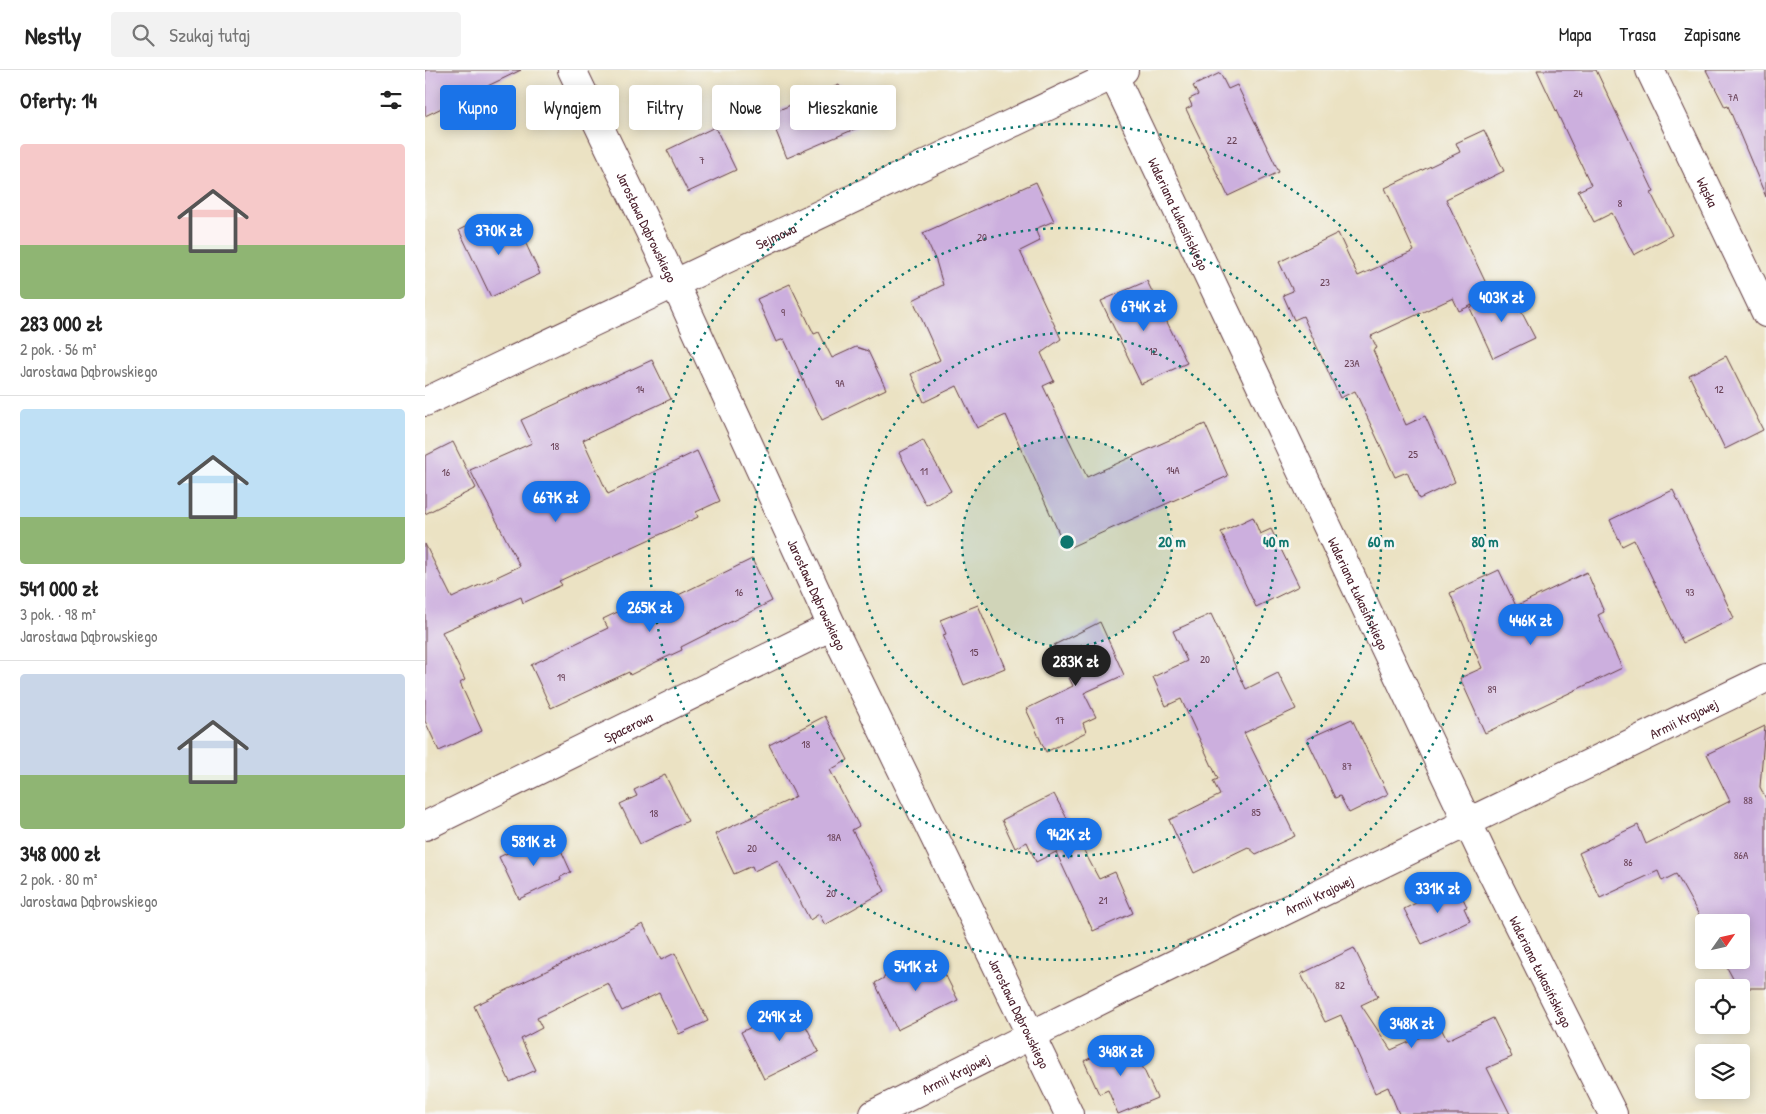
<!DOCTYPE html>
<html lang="pl">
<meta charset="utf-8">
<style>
:root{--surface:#fff;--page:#f2f2f2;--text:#222;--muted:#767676;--line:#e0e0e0;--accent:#1a73e8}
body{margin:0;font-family:"Patrick Hand",sans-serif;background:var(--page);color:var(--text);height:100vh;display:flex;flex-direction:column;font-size:19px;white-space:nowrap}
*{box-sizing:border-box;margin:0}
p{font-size:16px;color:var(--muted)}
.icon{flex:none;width:28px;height:28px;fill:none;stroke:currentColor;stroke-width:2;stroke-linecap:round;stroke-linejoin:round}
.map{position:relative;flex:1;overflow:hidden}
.details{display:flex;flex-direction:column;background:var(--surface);width:425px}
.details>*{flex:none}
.hud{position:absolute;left:15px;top:15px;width:475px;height:45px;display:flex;gap:10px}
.needle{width:32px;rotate:56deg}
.controls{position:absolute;left:1270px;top:844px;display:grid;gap:10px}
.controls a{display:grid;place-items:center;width:55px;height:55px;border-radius:5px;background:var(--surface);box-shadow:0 2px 12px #0003;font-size:25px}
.price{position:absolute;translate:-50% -42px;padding:0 11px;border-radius:18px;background:var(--accent);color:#fff;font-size:16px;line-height:32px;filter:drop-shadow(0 1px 2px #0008)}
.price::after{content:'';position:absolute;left:50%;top:30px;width:15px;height:11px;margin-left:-8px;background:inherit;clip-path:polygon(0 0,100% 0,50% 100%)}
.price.selected{background:#222;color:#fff}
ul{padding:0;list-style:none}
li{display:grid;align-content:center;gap:10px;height:265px;padding:0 20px}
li+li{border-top:1px solid var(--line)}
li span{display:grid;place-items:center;height:155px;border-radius:5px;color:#555}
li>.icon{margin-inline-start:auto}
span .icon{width:90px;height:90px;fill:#fffc;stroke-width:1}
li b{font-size:21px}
h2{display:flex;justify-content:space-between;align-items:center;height:60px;padding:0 20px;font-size:21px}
.chip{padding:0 18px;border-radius:5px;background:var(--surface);box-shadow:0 2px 12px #0003;font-size:18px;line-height:45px}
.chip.selected{background:var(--accent);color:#fff}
header{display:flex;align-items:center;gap:30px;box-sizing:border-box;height:70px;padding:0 25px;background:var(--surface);border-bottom:1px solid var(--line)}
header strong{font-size:24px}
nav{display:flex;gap:28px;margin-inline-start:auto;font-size:18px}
.search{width:350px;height:45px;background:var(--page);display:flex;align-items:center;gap:12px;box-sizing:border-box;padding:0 18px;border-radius:5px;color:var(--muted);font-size:19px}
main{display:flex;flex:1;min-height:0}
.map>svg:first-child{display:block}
.building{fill:#ccafde}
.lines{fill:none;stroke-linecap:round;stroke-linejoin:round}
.minor-casing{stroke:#623c42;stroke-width:30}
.minor{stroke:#fff;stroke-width:28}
.ring{fill:none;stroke:#0f766e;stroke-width:2.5;stroke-dasharray:2.5 5}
.labels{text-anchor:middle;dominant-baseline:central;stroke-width:5;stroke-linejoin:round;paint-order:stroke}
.number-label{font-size:11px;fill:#6a4358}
.street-label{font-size:14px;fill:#4a1f2b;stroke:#f6f6f2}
.centre{fill:#0f766e;stroke:#f6f6f2;stroke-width:2.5}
.ring-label{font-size:15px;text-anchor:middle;font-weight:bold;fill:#0f766e;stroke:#f6f6f2;stroke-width:5;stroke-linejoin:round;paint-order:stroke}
</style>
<header>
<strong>Nestly</strong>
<div class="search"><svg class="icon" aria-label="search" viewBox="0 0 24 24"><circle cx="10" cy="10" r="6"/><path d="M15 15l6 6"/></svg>Szukaj tutaj</div>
<nav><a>Mapa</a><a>Trasa</a><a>Zapisane</a></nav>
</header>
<main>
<section class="details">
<h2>Oferty: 14<svg class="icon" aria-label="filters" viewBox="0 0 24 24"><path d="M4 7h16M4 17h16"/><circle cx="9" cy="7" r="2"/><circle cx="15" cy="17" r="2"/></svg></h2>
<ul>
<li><span style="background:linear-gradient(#f6c9c9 65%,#8fb573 0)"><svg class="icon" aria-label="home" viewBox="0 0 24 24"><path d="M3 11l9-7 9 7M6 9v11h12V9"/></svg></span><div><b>283 000 zł</b><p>2 pok. · 56 m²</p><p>Jarosława Dąbrowskiego</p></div></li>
<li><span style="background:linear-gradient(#bfe0f5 70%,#8fb573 0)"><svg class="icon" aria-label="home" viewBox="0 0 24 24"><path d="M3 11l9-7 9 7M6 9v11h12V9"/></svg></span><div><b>541 000 zł</b><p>3 pok. · 98 m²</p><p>Jarosława Dąbrowskiego</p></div></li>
<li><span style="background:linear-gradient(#c9d6e8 65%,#8fb573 0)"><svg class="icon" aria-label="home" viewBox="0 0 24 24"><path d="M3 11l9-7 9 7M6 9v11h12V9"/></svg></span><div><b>348 000 zł</b><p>2 pok. · 80 m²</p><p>Jarosława Dąbrowskiego</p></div></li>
</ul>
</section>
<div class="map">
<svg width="1341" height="1044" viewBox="0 0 1341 1044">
<rect width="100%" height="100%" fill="#f6f6f2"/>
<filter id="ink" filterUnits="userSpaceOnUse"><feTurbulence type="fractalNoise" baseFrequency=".02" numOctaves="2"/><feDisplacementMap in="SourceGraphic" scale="10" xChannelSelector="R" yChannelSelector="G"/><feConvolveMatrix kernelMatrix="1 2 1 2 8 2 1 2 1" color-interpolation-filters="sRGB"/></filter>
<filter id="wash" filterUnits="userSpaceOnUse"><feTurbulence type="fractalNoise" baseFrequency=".0096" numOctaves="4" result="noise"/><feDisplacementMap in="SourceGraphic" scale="20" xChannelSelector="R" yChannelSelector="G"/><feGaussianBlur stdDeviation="1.12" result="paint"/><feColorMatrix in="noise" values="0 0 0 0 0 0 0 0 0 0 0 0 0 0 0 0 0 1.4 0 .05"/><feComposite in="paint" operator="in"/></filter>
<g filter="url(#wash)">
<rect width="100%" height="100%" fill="#ebe2c3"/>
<g id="blocks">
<path class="building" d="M 0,0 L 96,0 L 0,46 Z
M 1112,0 L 1171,0 L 1229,122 L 1226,123 L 1247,165 L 1209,185 L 1187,143 L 1169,152 L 1153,121 L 1166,115 Z
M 1281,0 L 1341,0 L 1341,127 L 1303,36 L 1300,37 Z
M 795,3 L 803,19 L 812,15 L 854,102 L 803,126 L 761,39 L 767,36 L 764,29 L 773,25 L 768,16 Z
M 414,15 L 432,58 L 362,88 L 344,44 Z
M 290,57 L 311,100 L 263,122 L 242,80 Z
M 1059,60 L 1079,101 L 1021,129 L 1067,226 L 1034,241 L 1028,228 L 946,266 L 952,278 L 948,280 L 981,355 L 1000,346 L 1030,412 L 994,429 L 982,402 L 970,407 L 930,321 L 915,328 L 878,246 L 869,250 L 858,225 L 868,221 L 854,192 L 913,163 L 933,206 L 989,181 L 960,118 L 1035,82 L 1031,73 Z
M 611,112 L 629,151 L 610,159 L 615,171 L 595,181 L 636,269 L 616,283 L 629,311 L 618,316 L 662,407 L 780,354 L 803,406 L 641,479 L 581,345 L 552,358 L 532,316 L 499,332 L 486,304 L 515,290 L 488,230 L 518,215 L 511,191 L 498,163 Z
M 66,144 L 77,169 L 95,161 L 115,204 L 66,227 L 34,160 Z
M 722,211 L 762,293 L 716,314 L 676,231 Z
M 365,214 L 389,264 L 394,262 L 407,288 L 431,277 L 443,281 L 461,319 L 397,350 L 359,269 L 351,272 L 332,229 Z
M 1084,218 L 1110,268 L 1068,288 L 1045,238 Z
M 1301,286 L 1338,360 L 1300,379 L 1264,305 Z
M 227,290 L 246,329 L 158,370 L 183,424 L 272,381 L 295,431 L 271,442 L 273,447 L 134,511 L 137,515 L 98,533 L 96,527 L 17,562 L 40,610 L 35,613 L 57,661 L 14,681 L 0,651 L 0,474 L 27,528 L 95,496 L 45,400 L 107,373 L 96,350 Z
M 498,370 L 526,421 L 501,435 L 474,383 Z
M 28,372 L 51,418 L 0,444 L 0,386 Z
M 1248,420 L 1309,548 L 1258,573 L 1209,470 L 1197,476 L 1185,450 Z
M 828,447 L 835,464 L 846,459 L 874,516 L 831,537 L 796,462 Z
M 327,489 L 347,531 L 256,577 L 257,580 L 231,592 L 205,605 L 204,602 L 126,638 L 106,595 L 183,558 L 178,549 L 230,524 L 235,534 Z
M 1074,500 L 1091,536 L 1162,502 L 1179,542 L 1173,545 L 1197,598 L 1060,663 L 1035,608 L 1057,598 L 1025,523 Z
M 553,535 L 580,598 L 539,615 L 518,565 L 521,564 L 515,550 Z
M 786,544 L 821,619 L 853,603 L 871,639 L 819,663 L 870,766 L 831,784 L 823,777 L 769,803 L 744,750 L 795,725 L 788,711 L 793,709 L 756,629 L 741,636 L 728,607 L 762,591 L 748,561 Z
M 675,552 L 699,605 L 659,623 L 671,647 L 658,653 L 661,662 L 621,682 L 601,639 L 648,616 L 629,575 Z
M 400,646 L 423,690 L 405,700 L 434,756 L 427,760 L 460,821 L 400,855 L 394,844 L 385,850 L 353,790 L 329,801 L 327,796 L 309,804 L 290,764 L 371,727 L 344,675 Z
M 927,649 L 963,724 L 924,743 L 915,726 L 910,728 L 882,669 Z
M 1340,656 L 1335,717 L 1341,729 L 1341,918 L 1313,918 L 1298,890 L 1316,890 L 1316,852 L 1279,854 L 1251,804 L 1237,811 L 1233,801 L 1175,828 L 1154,783 L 1213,755 L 1221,774 L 1305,731 L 1282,684 Z
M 240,705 L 263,751 L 215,774 L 195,734 L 212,726 L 209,720 Z
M 629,724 L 674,809 L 690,802 L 708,843 L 668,861 L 631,782 L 611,792 L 602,772 L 590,778 L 577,750 Z
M 116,767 L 124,783 L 135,778 L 146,802 L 135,807 L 136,809 L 94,829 L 74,787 Z
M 1031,813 L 1042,837 L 1039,838 L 1045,851 L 997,874 L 979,839 Z
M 218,854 L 236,890 L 250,883 L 283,951 L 254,964 L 234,923 L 197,941 L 183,913 L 112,948 L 117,958 L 96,969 L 111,1000 L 85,1012 L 49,936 Z
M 929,878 L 953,927 L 936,935 L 966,980 L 1016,958 L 1022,970 L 1068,948 L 1087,987 L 1062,998 L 1085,1044 L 974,1044 L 963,1017 L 950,1023 L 916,945 L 900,952 L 876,904 Z
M 510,884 L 533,930 L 472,960 L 450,913 L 459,908 L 463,900 L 472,902 Z
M 371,936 L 394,982 L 339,1009 L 316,962 Z
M 705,970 L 732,1028 L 693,1044 L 683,1020 L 674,1024 L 659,991 Z"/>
</g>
</g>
<g filter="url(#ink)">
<use href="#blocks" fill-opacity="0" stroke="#623c42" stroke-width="1"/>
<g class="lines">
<g class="minor-casing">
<g id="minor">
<path id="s1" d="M 147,0 L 250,214 L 407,556 L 644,1044"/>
<path id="s2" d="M 686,0 L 1059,787 L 1188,1044"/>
<path id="s3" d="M 1225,0 L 1341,243"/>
<path id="s4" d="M 0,332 L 699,0"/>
<path id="s5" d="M 0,756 L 407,556"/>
<path id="s6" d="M 449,1044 L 698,919 L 1341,608"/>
</g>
</g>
<use href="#minor" class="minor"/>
</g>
</g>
<circle cx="642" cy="472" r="105" fill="#0f766e" fill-opacity=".12"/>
<g class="ring">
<circle cx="642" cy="472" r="105"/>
<circle cx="642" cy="472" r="209"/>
<circle cx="642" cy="472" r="314"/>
<circle cx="642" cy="472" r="418"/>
</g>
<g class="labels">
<g class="number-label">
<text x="1153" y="23">24</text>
<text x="1308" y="27">7A</text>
<text x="807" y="70">22</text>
<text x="277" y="90">7</text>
<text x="1195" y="133">8</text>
<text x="557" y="167">20</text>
<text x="900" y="212">23</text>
<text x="358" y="242">9</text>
<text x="728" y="281">12</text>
<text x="927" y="293">23A</text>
<text x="415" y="313">9A</text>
<text x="215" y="319">14</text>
<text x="1294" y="319">12</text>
<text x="130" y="376">18</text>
<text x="988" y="384">25</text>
<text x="748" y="400">14A</text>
<text x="499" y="401">11</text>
<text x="21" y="402">16</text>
<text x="314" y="522">16</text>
<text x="1265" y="522">93</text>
<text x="549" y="582">15</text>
<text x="780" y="589">20</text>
<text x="136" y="607">19</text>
<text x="1067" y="619">89</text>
<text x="635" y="650">17</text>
<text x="381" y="674">18</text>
<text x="922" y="696">87</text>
<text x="1323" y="730">88</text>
<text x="831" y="742">85</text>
<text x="229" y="743">18</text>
<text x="409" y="767">18A</text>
<text x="327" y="778">20</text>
<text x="1316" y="785">86A</text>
<text x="1203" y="792">86</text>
<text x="406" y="823">20</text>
<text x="678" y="830">21</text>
<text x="915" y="915">82</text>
</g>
<g class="street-label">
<text stroke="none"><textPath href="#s3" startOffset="135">Wąska</textPath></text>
<text stroke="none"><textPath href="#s2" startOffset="159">Waleriana Łukasińskiego</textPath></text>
<text stroke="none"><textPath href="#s1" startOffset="174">Jarosława Dąbrowskiego</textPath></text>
<text stroke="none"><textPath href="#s4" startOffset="388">Sejmowa</textPath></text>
<text stroke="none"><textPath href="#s2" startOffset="579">Waleriana Łukasińskiego</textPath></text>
<text stroke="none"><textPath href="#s1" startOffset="579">Jarosława Dąbrowskiego</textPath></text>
<text stroke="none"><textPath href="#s6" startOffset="901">Armii Krajowej</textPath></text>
<text stroke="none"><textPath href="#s5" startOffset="226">Spacerowa</textPath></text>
<text stroke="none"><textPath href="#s6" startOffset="496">Armii Krajowej</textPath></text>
<text stroke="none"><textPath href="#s2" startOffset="999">Waleriana Łukasińskiego</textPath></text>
<text stroke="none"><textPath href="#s1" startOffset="1044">Jarosława Dąbrowskiego</textPath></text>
<text stroke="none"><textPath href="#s6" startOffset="91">Armii Krajowej</textPath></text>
</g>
</g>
<circle cx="642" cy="472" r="8" class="centre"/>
<g class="ring-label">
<text x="747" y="477">20 m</text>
<text x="851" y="477">40 m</text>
<text x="956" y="477">60 m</text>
<text x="1060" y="477">80 m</text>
</g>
</svg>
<div class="controls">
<a><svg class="needle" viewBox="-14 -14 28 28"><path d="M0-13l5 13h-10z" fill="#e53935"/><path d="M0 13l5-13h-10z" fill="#767676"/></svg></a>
<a><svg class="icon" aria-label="locate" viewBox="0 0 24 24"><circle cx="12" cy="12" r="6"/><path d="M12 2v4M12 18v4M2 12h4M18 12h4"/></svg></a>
<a><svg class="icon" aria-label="layers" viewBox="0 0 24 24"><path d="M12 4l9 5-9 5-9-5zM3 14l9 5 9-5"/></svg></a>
</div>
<b class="price" style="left:74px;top:186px">370K zł</b>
<b class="price" style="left:1077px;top:253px">403K zł</b>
<b class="price" style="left:719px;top:262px">674K zł</b>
<b class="price" style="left:131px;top:453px">667K zł</b>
<b class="price" style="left:225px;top:563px">265K zł</b>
<b class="price" style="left:1106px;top:576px">446K zł</b>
<b class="price selected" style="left:651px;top:617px">283K zł</b>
<b class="price" style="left:644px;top:790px">942K zł</b>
<b class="price" style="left:109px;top:797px">581K zł</b>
<b class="price" style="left:1013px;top:844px">331K zł</b>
<b class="price" style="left:491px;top:922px">541K zł</b>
<b class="price" style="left:355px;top:972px">249K zł</b>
<b class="price" style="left:987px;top:979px">348K zł</b>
<b class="price" style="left:696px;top:1007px">348K zł</b>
<div class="hud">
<a class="chip selected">Kupno</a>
<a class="chip">Wynajem</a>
<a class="chip">Filtry</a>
<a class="chip">Nowe</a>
<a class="chip">Mieszkanie</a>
</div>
</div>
</main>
